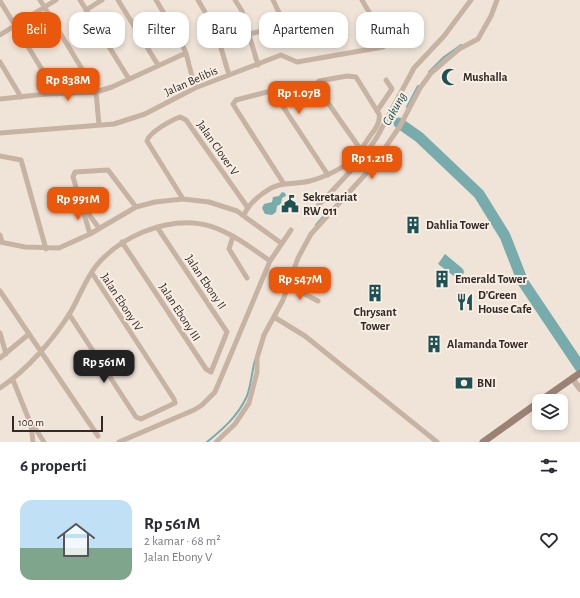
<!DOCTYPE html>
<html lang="id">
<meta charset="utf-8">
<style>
:root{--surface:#fff;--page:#f2f2f3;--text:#2b2b33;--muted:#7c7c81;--accent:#ea580c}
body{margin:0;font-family:"Alegreya Sans",sans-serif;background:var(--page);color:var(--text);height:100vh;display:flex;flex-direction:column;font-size:15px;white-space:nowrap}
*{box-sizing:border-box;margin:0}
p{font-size:13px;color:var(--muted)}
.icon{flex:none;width:22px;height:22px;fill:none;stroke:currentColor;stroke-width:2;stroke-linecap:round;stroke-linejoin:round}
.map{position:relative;height:442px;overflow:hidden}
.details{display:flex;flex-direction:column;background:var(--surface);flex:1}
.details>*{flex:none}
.hud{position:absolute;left:12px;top:12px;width:556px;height:36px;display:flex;gap:8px}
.fabs{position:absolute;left:532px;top:394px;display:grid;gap:8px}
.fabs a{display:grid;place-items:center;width:36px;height:36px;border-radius:8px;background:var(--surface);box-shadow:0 2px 6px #0003;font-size:20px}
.scale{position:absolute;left:12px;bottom:10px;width:91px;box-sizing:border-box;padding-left:4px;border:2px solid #332926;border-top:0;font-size:11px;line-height:14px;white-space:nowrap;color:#332926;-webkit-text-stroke:3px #f8eee4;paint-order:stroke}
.price{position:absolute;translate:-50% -34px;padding:0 9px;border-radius:8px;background:var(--accent);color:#fff;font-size:13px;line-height:26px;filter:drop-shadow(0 1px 2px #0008)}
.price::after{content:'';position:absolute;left:50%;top:24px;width:12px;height:9px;margin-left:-6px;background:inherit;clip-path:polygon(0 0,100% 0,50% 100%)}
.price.on{background:#222;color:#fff}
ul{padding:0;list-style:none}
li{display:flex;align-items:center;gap:12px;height:100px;padding:0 20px}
li span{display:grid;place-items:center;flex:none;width:112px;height:80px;border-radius:12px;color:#555}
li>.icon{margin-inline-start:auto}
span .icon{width:48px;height:48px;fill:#fffc;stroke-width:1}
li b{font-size:17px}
h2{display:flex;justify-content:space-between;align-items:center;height:48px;padding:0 20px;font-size:17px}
.tag{padding:0 14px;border-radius:12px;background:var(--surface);box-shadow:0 2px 6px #0003;font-size:14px;line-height:36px}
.tag.on{background:var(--accent);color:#fff}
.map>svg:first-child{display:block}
.water{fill:#78abac}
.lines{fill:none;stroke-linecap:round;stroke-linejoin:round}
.stream{stroke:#78abac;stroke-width:2}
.river{stroke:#78abac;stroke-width:11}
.minor{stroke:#c7b3a4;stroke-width:5}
.tertiary{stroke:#c7b3a4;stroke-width:6}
.secondary{stroke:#9b8276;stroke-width:7}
.labels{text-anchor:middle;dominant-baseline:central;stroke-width:4;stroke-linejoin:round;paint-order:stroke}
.poi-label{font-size:12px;font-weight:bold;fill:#332926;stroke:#f8eee4;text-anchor:start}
.street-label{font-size:12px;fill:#332926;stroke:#f8eee4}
.water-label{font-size:13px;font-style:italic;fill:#1d5153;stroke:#f8eee4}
</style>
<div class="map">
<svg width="580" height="442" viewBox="0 0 580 442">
<rect width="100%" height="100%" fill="#f0e4d8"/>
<path class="water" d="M 282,192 L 285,193 L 286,196 L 282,198 L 281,204 L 277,206 L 276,212 L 272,215 L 265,214 L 262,208 L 264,204 L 272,202 L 273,197 L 279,196 Z
M 445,254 L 463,269 L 464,272 L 462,277 L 455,277 L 438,264 Z"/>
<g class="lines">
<path class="stream" d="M 429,72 L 444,57 L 461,45
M 407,107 L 418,86
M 316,225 L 330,209
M 207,442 C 223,429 238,416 247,396 C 251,385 252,371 255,360"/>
<path class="river" d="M 399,123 L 419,137 L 479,194 L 505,236 L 523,282 L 580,367"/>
<path class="minor" d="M 40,0 L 96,92 L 99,125
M 80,0 L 129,79
M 118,0 L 158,65
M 156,0 L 180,40 L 186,53 L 195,88
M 198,0 L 216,31 L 229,75
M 235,0 L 242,11 L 258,65
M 0,1 L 57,94
M 86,10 L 102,0
M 249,34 L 283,26 L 282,19 L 273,0
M 0,35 L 56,0
M 0,62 L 21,97
M 0,99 L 46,94 L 96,92 L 112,87 L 186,53
M 377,111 L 392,89 L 386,80
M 0,133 L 114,124 L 145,114 L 195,88 L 281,55 L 297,62 L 383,47 L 387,43 L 362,0
M 0,156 L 21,160 L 46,249
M 284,184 L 236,109 L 233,104 L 236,100 L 267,92 L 274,93 L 328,175
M 183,199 L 147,141 C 149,132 172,120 180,117 L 186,120 L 248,208
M 84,208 L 99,228
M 315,209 L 363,158 L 377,137 L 414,68 L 444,36 L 471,0
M 244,215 C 250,201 270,185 285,184 C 293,183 302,183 310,181 C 321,178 333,173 344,166 C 355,160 363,147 370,136 C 375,130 381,122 379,114 L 356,77 L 347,76 L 319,81 L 317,83 L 321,93 L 361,150
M 90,234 L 73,177 L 75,172 L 108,170 L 136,207
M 0,235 L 2,242
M 233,236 L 229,249 L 247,278
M 0,242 L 25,247 L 59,248 L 90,234 L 136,207 L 155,202 L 183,199 L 209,202 L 237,211 L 281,243
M 122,242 L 206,369 L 211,372 L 227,332 L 157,227
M 289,286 L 318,301
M 0,291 L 98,436
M 69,314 L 136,417 L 141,419 L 175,403 L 174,399 L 92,273
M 274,317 L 305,336 L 437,442
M 0,333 L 6,354
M 0,358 L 29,334
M 13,380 L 31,425 L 33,442
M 0,388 C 26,371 53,340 70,313 C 79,298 85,280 96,266 C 109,250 124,240 143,232 C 199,210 225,229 270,261
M 31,425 L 35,428 L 44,442
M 119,442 L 194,410 L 202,405 L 215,392 L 270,261 L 291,230
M 216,442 L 235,424 L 249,403 L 257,372 L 257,358 L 264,335 L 283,300 L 298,258 L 311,234 L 372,167 L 400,126 L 420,88 L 431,73 L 459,49 L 478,39 L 491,16 L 497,0"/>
<path class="tertiary" d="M 572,378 L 580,389"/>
<path class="secondary" d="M 540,401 L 580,373
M 483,442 L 539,402"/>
</g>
<defs>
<g id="mosque-bare" transform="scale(1.38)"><path d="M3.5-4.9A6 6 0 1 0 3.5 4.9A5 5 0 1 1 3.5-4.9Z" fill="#1d5153" stroke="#f8eee4" stroke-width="2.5" paint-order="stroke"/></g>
<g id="civic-bare" transform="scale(1.38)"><path d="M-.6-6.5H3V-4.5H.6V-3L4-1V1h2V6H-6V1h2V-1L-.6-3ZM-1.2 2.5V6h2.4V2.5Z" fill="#1d5153" stroke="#f8eee4" stroke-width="2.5" paint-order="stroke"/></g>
<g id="building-bare" transform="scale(1.38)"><path d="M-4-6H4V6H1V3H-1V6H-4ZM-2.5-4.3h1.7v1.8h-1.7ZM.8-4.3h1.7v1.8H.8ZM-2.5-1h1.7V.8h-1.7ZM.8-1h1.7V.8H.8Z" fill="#1d5153" stroke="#f8eee4" stroke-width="2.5" paint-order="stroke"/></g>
<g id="restaurant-bare" transform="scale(1.38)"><path d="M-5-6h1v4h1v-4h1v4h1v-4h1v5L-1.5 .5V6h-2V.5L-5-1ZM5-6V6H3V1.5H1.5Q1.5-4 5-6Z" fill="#1d5153" stroke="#f8eee4" stroke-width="2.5" paint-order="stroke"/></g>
<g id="bank-bare" transform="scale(1.38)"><path d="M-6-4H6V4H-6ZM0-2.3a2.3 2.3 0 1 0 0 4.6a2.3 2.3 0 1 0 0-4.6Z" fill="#1d5153" stroke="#f8eee4" stroke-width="2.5" paint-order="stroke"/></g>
</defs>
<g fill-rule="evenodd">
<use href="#mosque-bare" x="450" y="77"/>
<use href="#civic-bare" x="290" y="204"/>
<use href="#building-bare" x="413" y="225"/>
<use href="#building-bare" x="442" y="279"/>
<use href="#building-bare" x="375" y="293"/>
<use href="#restaurant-bare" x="465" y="302"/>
<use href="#building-bare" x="434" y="344"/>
<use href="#bank-bare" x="464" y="383"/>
</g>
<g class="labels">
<g class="poi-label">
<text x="463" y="77">Mushalla</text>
<text x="303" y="197">Sekretariat<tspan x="303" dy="14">RW 011</tspan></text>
<text x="426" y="225">Dahlia Tower</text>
<text x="455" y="279">Emerald Tower</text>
<text x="478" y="295">D'Green<tspan x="478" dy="14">House Cafe</tspan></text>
<text x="375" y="312" text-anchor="middle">Chrysant<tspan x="375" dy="14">Tower</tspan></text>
<text x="447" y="344">Alamanda Tower</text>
<text x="477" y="383">BNI</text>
</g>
<g class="street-label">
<text transform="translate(191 81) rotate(-24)">Jalan Belibis</text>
<text transform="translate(218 148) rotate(55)">Jalan Clover V</text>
<text transform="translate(206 282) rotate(56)">Jalan Ebony II</text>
<text transform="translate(122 302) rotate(57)">Jalan Ebony IV</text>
<text transform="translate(180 312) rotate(57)">Jalan Ebony III</text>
</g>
<g class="water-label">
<text transform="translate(395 109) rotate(-61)">Cakung</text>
</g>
</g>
</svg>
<div class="fabs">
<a><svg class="icon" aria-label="layers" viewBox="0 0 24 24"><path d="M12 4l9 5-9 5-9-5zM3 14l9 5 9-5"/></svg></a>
</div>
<div class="scale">100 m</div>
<b class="price" style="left:68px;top:102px">Rp 838M</b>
<b class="price" style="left:299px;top:115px">Rp 1.07B</b>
<b class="price" style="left:372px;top:180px">Rp 1.21B</b>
<b class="price" style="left:78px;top:221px">Rp 991M</b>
<b class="price" style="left:300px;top:301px">Rp 547M</b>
<b class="price on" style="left:104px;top:384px">Rp 561M</b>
<div class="hud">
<a class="tag on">Beli</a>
<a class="tag">Sewa</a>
<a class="tag">Filter</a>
<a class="tag">Baru</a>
<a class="tag">Apartemen</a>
<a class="tag">Rumah</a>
</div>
</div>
<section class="details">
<h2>6 properti<svg class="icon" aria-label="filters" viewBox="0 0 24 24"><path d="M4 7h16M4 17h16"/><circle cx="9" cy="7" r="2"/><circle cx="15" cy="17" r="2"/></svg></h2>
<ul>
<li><span style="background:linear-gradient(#bfe0f5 60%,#7fa58c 0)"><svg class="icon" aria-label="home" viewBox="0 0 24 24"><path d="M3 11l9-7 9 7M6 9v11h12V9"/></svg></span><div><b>Rp 561M</b><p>2 kamar · 68 m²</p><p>Jalan Ebony V</p></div><svg class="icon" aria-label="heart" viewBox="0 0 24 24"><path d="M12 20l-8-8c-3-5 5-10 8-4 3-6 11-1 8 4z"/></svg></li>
</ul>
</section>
